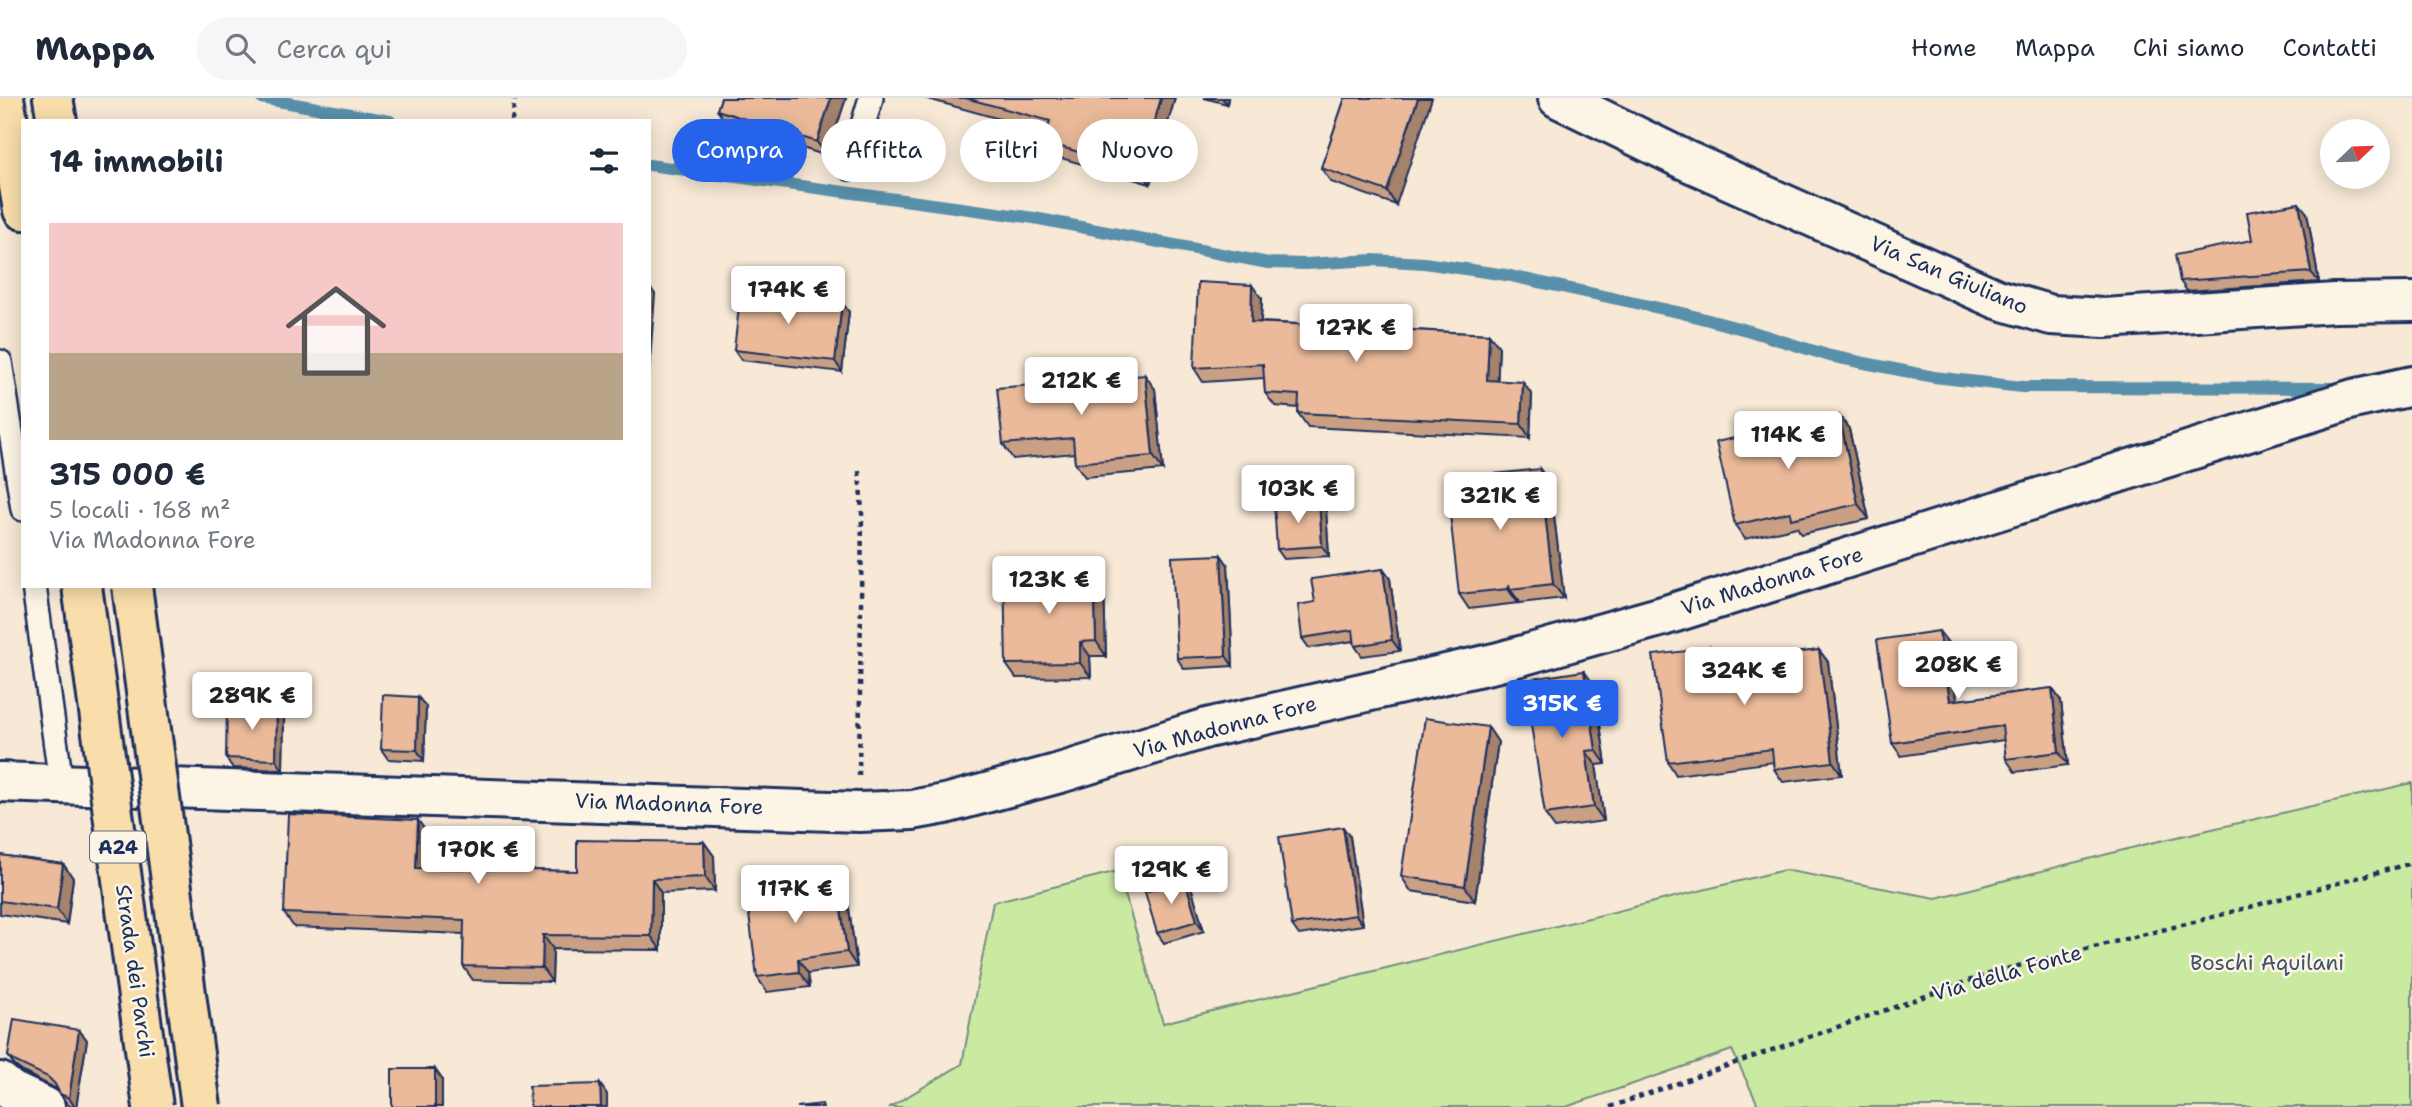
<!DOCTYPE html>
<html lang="it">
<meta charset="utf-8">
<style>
:root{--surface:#fff;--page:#f6f6f7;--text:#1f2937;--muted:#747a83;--line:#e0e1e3;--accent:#2563eb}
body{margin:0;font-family:"Shantell Sans",sans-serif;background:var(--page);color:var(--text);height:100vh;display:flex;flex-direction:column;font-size:26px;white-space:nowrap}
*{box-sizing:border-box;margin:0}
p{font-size:23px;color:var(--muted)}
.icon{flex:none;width:38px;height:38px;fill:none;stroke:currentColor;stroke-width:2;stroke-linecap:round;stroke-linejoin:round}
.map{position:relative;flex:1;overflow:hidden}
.sheet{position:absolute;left:21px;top:21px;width:630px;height:469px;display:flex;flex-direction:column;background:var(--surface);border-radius:0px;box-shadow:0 4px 18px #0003}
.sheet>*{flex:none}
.guide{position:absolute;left:672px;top:21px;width:665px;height:63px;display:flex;gap:14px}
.needle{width:46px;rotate:67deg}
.buttons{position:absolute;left:2320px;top:21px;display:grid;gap:14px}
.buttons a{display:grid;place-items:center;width:70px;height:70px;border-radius:50%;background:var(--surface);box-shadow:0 4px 18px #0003;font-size:35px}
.price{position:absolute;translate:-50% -60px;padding:0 16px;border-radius:7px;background:#fff;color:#222;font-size:23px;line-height:46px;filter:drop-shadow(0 2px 4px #0008)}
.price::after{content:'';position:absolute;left:50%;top:42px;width:21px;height:16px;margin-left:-10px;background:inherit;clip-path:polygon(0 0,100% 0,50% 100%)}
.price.selected{background:var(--accent);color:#fff}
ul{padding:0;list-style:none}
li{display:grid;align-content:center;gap:14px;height:371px;padding:0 28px}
li span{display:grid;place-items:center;height:217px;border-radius:0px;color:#555}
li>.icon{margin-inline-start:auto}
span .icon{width:126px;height:126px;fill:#fffc;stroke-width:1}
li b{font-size:30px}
h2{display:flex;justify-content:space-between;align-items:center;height:84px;padding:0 28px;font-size:30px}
.chip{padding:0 24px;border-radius:32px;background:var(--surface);box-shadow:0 4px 18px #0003;font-size:24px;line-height:63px}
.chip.selected{background:var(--accent);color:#fff}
header{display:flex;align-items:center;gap:42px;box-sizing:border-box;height:98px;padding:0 35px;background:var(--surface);border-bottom:2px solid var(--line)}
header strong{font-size:33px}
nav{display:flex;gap:38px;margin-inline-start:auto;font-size:24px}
.search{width:490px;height:63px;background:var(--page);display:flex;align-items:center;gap:18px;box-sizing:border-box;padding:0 24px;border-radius:38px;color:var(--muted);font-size:26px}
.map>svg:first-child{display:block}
.green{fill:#cbeaa1;stroke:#738c80;stroke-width:2}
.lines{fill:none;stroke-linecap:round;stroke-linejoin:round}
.stream{stroke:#588fab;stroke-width:12}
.lane-casing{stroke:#1b2f5e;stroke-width:28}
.street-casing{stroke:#1b2f5e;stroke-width:44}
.highway-casing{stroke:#1b2f5e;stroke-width:44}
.path{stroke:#1b2f5e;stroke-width:4.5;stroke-dasharray:5 5;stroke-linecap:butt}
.lane{stroke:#fcf5e5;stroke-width:23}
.street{stroke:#fcf5e5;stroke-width:38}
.highway{stroke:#f9deab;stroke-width:38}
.highway-bridge-casing{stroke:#1b2f5e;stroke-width:44;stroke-linecap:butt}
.highway-bridge{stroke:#f9deab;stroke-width:38}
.wall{fill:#c9a084;stroke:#1b2f5e;stroke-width:2}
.shaded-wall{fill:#a4826c;stroke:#1b2f5e;stroke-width:2}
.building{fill:#eaba9a;stroke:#1b2f5e;stroke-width:2}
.labels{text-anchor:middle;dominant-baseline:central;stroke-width:5;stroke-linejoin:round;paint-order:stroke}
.shield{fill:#fcf5e5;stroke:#5e6a86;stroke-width:2}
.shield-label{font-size:19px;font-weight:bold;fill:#1b2f5e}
.street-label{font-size:21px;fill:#1b2f5e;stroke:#fcf5e5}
.park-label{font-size:21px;fill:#3e546b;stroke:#fcf5e5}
</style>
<header>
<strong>Mappa</strong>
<div class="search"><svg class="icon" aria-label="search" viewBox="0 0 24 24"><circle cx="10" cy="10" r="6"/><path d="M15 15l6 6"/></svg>Cerca qui</div>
<nav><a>Home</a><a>Mappa</a><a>Chi siamo</a><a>Contatti</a></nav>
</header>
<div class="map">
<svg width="2412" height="1009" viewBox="0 0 2412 1009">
<rect width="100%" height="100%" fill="#f8e9d6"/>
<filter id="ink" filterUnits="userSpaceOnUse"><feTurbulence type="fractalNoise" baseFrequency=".0143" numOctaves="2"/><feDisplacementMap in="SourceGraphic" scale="14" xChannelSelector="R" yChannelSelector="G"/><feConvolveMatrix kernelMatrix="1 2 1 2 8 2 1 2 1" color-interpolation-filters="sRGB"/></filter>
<g filter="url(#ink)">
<path class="green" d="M 2412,685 L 2412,1009 L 1759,1009 L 1732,952 L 1566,1009 L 890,1009 L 962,966 L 993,804 L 1118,773 L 1163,925 L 1784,772 L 1936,800 L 2151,745 Z"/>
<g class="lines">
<path class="stream" d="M 261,0 L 390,23
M 649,67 L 1034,120 L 1268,165 L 1306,166 L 1373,162 L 1424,165 L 1506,177 L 1682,215 L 1750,233 L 1830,258 L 1934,279 L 2022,289 L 2339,290"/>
<g class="lane-casing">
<path id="lane" d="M 850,70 L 871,0
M 0,264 L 23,411
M 34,488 L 61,685"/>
</g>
<g class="street-casing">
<path id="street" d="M 1558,0 L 1685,62 L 1997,201 L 2051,217 L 2104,220 L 2335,205 L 2412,204
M 0,684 L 859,714 L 912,712 L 945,706 L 1060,675 L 1207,630 L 1499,564 L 1663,518 L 2353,301 L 2412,288
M 0,984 L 11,993 L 45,1009"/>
</g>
<g class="highway-casing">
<path id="highway" d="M 4,0 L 23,112
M 53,0 L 57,23"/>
</g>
<path class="path" d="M 512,23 L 515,0
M 859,373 L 862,414 L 859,678
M 1610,1009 L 1994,874 L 2198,823 L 2412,765"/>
<use href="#lane" class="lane"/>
<use href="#street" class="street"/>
<use href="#highway" class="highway"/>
<g class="highway-bridge-casing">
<path id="highway-bridge" d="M 82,488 L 153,1009
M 132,488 L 201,1009"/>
</g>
<use href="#highway-bridge" class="highway-bridge"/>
</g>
<path class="wall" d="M 721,0 L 846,0 L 827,58 L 727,26 L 717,12 Z
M 924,0 L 1175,0 L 1150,86 L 1054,58 L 1044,44 L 1047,34 Z
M 1204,0 L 1228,0 L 1227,6 Z
M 1345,0 L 1396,107 L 1331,84 L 1321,70 Z
M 2307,115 L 2319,184 L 2187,193 L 2180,183 L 2252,142 Z
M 1262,201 L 1261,224 L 1489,236 L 1499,249 L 1497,283 L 1532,297 L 1530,340 L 1308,329 L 1298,315 L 1299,310 L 1275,308 L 1265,295 L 1264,280 L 1203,284 L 1194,270 Z
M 849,214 L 842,274 L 741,262 L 734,252 Z
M 1155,291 L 1163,372 L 1085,379 L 1075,365 L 1074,355 L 1013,361 L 1003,346 Z
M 1849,331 L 1869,421 L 1801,436 L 1797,429 L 1745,441 L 1735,427 Z
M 1550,385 L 1564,500 L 1520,505 L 1519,503 L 1518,505 L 1469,511 L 1459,496 Z
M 1319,402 L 1326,412 L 1329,458 L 1284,461 L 1277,451 Z
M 1221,457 L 1228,467 L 1233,568 L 1184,571 L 1177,560 Z
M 1383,471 L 1390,481 L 1400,553 L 1362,558 L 1355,548 L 1354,543 L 1309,550 L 1302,540 L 1315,504 Z
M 1104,487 L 1106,558 L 1090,558 L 1091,579 L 1016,580 L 1006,566 Z
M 1949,546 L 1957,602 L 2052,590 L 2061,603 L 2068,667 L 2015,674 L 2006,661 L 2004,642 L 1901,658 L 1892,645 Z
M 1711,550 L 1720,564 L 1819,552 L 1828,564 L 1842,677 L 1783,684 L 1774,671 L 1773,664 L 1676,677 L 1668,664 Z
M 1594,587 L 1606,666 L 1596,667 L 1604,723 L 1555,730 L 1545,716 Z
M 418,599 L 426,609 L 424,663 L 388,661 L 381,651 Z
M 284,618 L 283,672 L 233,670 L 226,660 Z
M 1498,644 L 1475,803 L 1411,793 L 1401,778 Z
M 428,736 L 426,770 L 577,773 L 704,744 L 714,758 L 715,793 L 661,795 L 661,852 L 553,851 L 552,884 L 473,882 L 463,868 L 464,836 L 294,829 L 284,815 Z
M 1350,739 L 1363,827 L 1299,837 L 1292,827 Z
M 0,757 L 63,766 L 73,780 L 67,826 L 0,816 Z
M 1185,782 L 1192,792 L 1204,833 L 1164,845 L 1157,835 Z
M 847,796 L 857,869 L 808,875 L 810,889 L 767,894 L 757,879 Z
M 79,932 L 87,942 L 76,1009 L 72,1009 L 67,1006 L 58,992 L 55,990 L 23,974 L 15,968 L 8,958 Z"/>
<path class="shaded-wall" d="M 831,0 L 846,0 L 827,58 L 817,44 Z
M 1161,0 L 1175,0 L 1150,86 L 1141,72 Z
M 1222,0 L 1228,0 L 1227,6 Z
M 1418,0 L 1432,0 L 1396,107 L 1387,93 Z
M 2299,105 L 2307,115 L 2319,184 L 2311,174 Z
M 1252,187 L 1262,201 L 1260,237 L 1251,224 Z
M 649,188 L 655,196 L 649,276 Z
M 842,204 L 849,214 L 842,274 L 835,263 Z
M 1489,236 L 1499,249 L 1497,296 L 1487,282 Z
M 1145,277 L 1155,291 L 1163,372 L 1153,358 Z
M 1523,284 L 1532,297 L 1530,340 L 1521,326 Z
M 1839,317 L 1849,331 L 1869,421 L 1858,406 Z
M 1540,371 L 1550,385 L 1564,500 L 1553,486 Z
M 1319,402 L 1326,412 L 1329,458 L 1322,448 Z
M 1221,457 L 1228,467 L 1233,568 L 1226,558 Z
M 1383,471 L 1390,481 L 1400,553 L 1392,542 Z
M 1094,472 L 1104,487 L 1106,558 L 1096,543 Z
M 1509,486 L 1510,491 L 1519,503 L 1518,505 L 1508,491 Z
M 1939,533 L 1949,546 L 1959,616 L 1950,603 Z
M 1080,544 L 1090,558 L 1091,579 L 1080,565 Z
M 1711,550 L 1720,562 L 1722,577 L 1713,565 Z
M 1819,552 L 1828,564 L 1842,677 L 1833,664 Z
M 1584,573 L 1594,587 L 1606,666 L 1596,652 Z
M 2052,590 L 2061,603 L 2068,667 L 2059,654 Z
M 418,599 L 426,609 L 424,663 L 417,652 Z
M 277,607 L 284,618 L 283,672 L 276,662 Z
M 1488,629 L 1498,644 L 1475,803 L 1465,788 Z
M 1586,653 L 1596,667 L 1604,723 L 1594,709 Z
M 418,722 L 428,736 L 426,784 L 416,770 Z
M 1343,729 L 1350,739 L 1363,827 L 1356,817 Z
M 704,744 L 714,758 L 715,793 L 705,779 Z
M 63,766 L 73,780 L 67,826 L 57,811 Z
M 652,781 L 661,795 L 661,852 L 651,838 Z
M 837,782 L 847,796 L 857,869 L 847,854 Z
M 1185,782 L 1192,792 L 1204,833 L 1197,823 Z
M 543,837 L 553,851 L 552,884 L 542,870 Z
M 798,861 L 808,875 L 810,889 L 799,874 Z
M 79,932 L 87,942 L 76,1009 L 75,1009 L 69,1000 Z
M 435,971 L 442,981 L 442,1009 L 435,1009 Z
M 600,986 L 607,996 L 607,1009 L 601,1009 Z"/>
<path class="building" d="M 721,0 L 831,0 L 817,44 L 717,12 Z
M 965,0 L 1161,0 L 1141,72 L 1044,44 L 1050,23 Z
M 1345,0 L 1418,0 L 1387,93 L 1321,70 Z
M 2299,105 L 2311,174 L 2180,183 L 2175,157 L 2252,142 L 2247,114 Z
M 1198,184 L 1252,187 L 1251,224 L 1489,236 L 1487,282 L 1523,284 L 1521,326 L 1298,315 L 1299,297 L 1265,295 L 1263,266 L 1194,270 Z
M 741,192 L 842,204 L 835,263 L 734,252 Z
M 1145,277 L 1153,358 L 1075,365 L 1073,340 L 1003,346 L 997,290 Z
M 1839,317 L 1858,406 L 1791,421 L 1790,414 L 1735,427 L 1716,344 Z
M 1540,371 L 1553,486 L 1510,491 L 1509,486 L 1508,491 L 1459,496 L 1446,381 Z
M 1319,402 L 1322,448 L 1277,451 L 1274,405 Z
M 1221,457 L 1226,558 L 1177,560 L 1172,459 Z
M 1383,471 L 1392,542 L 1355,548 L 1353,532 L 1302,540 L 1298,507 L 1315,504 L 1311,481 Z
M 1094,472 L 1096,543 L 1080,544 L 1080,565 L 1006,566 L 1004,474 Z
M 1939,533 L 1950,603 L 2052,590 L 2059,654 L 2006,661 L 2002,628 L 1892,645 L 1877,542 Z
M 1711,550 L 1713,565 L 1819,552 L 1833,664 L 1774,671 L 1772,651 L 1668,664 L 1653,557 Z
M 1584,573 L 1596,652 L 1586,653 L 1594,709 L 1545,716 L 1524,582 Z
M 383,597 L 418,599 L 417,652 L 381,651 Z
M 227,606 L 277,607 L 276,662 L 226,660 Z
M 1425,620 L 1488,629 L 1465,788 L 1401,778 Z
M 288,716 L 418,722 L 416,770 L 577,773 L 577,742 L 704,744 L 705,779 L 652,781 L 651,838 L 543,837 L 542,870 L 463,868 L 464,822 L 284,815 Z
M 1343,729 L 1356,817 L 1292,827 L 1279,739 Z
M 0,757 L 63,766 L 57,811 L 0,803 Z
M 837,782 L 847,854 L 798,861 L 799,874 L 757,879 L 746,793 Z
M 1185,782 L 1197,823 L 1157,835 L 1145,794 Z
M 14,921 L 79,932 L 69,1000 L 60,996 L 55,986 L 48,979 L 16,964 L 8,958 Z
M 392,971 L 435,971 L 435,1009 L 392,1009 Z
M 600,986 L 601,1009 L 530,1009 L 529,988 Z
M 822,1006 L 823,1009 L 796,1009 Z"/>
</g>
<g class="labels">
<rect class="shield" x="90" y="733.5" width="56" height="31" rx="5"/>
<g class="shield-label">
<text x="118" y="749">A24</text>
</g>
<g class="street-label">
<text transform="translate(1949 177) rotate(23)">Via San Giuliano</text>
<text transform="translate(1772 483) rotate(-17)">Via Madonna Fore</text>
<text transform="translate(1225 629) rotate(-15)">Via Madonna Fore</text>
<text transform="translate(669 706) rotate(2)">Via Madonna Fore</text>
<text transform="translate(135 873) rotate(82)">Strada dei Parchi</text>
<text transform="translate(2007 875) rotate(-16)">Via della Fonte</text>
</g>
<g class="park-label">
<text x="2267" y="865">Boschi Aquilani</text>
</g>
</g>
</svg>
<div class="buttons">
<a><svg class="needle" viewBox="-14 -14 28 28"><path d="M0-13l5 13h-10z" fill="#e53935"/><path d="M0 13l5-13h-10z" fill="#747a83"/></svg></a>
</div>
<b class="price" style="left:788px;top:228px">174K €</b>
<b class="price" style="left:1356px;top:266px">127K €</b>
<b class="price" style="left:1081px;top:319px">212K €</b>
<b class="price" style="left:1788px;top:373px">114K €</b>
<b class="price" style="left:1298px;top:427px">103K €</b>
<b class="price" style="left:1500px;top:434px">321K €</b>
<b class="price" style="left:1049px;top:518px">123K €</b>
<b class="price" style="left:1958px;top:603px">208K €</b>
<b class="price" style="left:1744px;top:609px">324K €</b>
<b class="price" style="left:252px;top:634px">289K €</b>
<b class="price selected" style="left:1562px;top:642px">315K €</b>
<b class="price" style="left:478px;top:788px">170K €</b>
<b class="price" style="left:1171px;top:808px">129K €</b>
<b class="price" style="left:795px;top:827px">117K €</b>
<div class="guide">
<a class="chip selected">Compra</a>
<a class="chip">Affitta</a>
<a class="chip">Filtri</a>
<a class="chip">Nuovo</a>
</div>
<section class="sheet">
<h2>14 immobili<svg class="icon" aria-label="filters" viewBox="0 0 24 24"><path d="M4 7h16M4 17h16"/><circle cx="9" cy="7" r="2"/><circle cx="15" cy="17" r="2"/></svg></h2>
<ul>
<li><span style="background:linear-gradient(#f6c9c9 60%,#b9a48a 0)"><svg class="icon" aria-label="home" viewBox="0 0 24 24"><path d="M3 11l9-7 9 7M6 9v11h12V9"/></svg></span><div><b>315 000 €</b><p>5 locali · 168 m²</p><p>Via Madonna Fore</p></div></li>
</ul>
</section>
</div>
